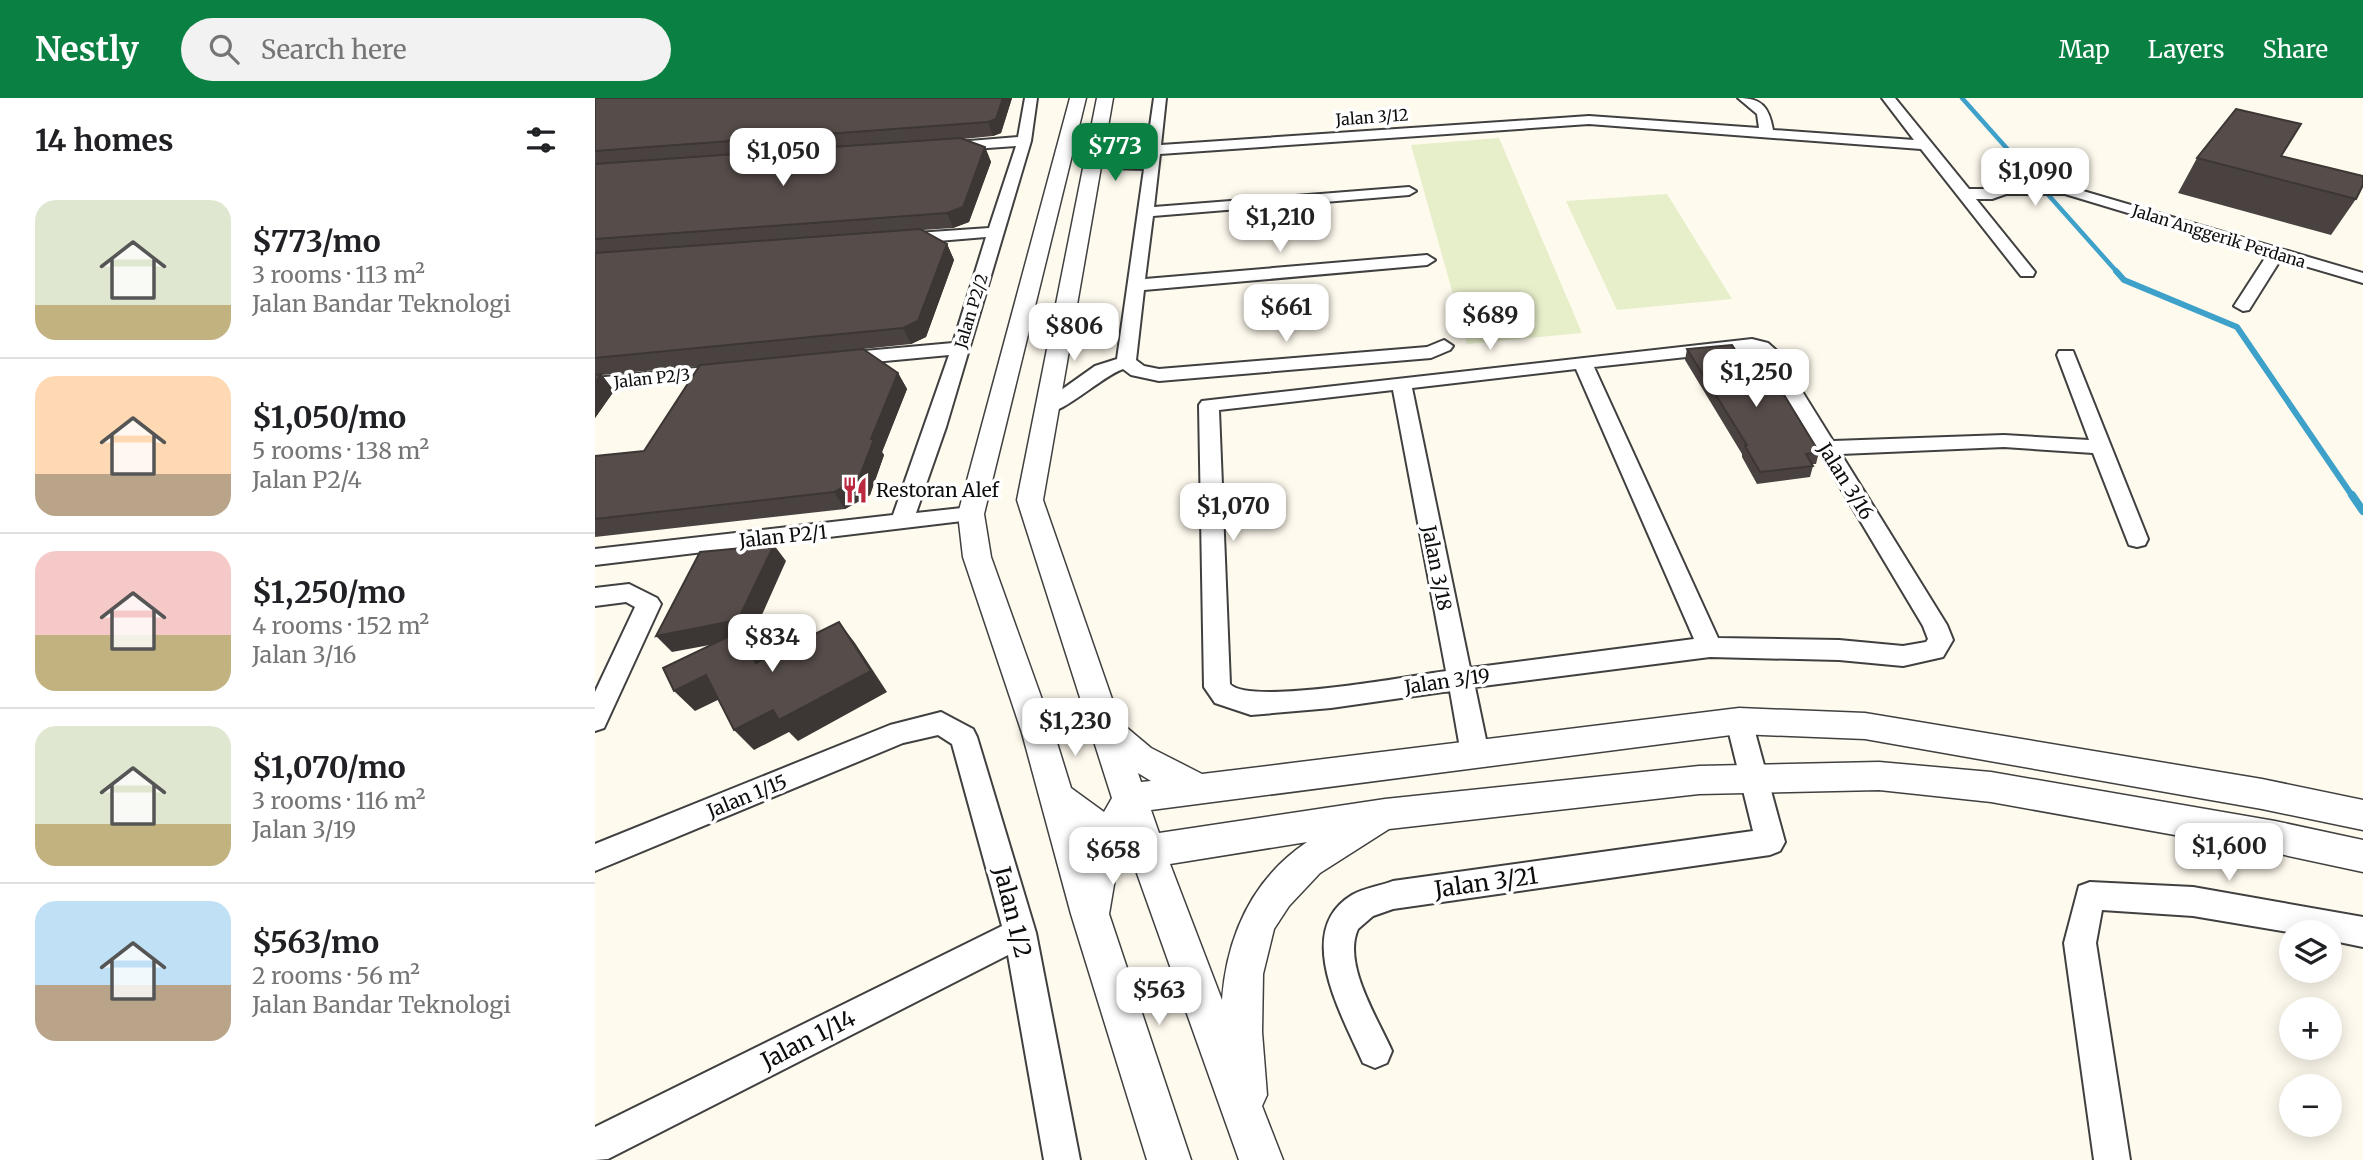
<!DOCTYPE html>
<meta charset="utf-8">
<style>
:root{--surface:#fff;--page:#f2f2f2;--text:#202124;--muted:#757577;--line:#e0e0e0;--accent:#0b8043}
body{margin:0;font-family:Merriweather,serif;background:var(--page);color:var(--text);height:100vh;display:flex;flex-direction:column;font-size:26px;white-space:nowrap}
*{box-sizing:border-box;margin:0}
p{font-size:23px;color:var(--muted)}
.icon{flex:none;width:38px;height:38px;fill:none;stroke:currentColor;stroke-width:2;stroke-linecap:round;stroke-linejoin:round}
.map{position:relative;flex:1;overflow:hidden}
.panel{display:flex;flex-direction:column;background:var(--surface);width:595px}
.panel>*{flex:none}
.fabs{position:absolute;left:1684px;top:822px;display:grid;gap:14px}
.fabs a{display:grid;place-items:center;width:63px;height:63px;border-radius:50%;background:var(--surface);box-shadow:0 4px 18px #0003;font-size:35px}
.price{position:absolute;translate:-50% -60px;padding:0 16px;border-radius:14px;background:#fff;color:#222;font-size:23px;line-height:46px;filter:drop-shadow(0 2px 4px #0008)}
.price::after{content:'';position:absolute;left:50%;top:42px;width:21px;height:16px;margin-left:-10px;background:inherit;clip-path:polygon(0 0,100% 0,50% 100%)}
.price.selected{background:var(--accent);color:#fff}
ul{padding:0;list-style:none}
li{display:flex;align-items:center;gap:21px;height:175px;padding:0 35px}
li+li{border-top:2px solid var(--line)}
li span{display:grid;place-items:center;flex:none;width:196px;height:140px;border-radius:21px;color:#555}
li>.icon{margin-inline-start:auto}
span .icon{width:84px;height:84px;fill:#fffc;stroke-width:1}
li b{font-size:30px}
h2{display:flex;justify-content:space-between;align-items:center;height:84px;padding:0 35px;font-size:30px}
header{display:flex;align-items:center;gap:42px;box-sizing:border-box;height:98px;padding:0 35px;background:var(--accent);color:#fff}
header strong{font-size:33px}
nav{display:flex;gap:38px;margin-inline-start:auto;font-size:24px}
.search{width:490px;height:63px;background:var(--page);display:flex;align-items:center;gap:18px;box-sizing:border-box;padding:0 24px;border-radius:38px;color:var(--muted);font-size:26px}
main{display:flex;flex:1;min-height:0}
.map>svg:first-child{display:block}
.pitch{fill:#e7efca}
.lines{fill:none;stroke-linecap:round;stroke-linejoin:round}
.stream-far2{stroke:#3da1ca;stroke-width:4.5}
.stream-far1{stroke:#3da1ca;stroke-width:6}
.stream{stroke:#3da1ca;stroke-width:8}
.minor-casing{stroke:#404040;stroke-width:4}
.tertiary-casing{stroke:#404040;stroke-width:3}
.minor{fill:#fff;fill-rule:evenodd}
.tertiary{fill:#fff;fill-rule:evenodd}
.wall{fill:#4a4240}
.shaded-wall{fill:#3c3634}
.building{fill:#564d4a;stroke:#3c3634;stroke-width:2}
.labels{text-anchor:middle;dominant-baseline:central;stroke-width:7;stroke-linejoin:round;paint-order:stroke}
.far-street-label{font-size:16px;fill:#0d0d0d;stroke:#fff}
.street-label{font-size:19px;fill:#0d0d0d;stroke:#fff}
.poi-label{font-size:19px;fill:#0d0d0d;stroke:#fff;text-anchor:start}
.near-street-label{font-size:23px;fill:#0d0d0d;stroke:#fff}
</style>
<header>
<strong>Nestly</strong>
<div class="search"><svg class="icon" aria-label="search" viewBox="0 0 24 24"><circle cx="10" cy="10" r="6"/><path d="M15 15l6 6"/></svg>Search here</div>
<nav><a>Map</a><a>Layers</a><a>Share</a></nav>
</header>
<main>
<section class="panel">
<h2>14 homes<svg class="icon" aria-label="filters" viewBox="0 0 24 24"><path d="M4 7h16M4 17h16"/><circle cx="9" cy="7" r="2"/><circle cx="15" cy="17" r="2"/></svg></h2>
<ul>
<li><span style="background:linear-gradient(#dfe7d0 75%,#c2b280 0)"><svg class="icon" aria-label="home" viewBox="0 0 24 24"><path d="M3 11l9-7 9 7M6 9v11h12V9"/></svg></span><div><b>$773/mo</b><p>3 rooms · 113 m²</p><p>Jalan Bandar Teknologi</p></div></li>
<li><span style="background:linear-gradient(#ffd9b3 70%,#b9a48a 0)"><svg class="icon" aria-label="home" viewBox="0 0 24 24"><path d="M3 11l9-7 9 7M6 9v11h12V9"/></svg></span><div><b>$1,050/mo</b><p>5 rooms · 138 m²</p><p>Jalan P2/4</p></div></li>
<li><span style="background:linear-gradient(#f6c9c9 60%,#c2b280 0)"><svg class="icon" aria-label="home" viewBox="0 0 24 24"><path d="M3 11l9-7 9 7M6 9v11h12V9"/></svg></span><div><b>$1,250/mo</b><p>4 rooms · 152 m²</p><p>Jalan 3/16</p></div></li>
<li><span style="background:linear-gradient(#dfe7d0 70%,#c2b280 0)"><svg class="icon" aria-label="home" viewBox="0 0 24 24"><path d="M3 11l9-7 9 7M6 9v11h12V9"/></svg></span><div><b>$1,070/mo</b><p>3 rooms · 116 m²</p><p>Jalan 3/19</p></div></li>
<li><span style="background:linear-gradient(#bfe0f5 60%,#b9a48a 0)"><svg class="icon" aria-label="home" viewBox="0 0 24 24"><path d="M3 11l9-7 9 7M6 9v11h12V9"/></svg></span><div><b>$563/mo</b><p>2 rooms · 56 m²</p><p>Jalan Bandar Teknologi</p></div></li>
</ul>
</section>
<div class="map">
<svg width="1768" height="1062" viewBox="0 0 1768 1062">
<rect width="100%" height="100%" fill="#fffaee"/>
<path class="pitch" d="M 904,40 L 987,235 L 872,246 L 816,47 Z
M 1072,96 L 1137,201 L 1022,212 L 971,103 Z"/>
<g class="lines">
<path class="stream-far2" d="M 1367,0 L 1522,174"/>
<path class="stream-far1" d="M 1521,173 L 1529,182 L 1642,229 L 1758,399"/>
<path class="stream" d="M 1757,397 L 1768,413"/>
<g class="minor-casing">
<path id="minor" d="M 430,0 L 442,0 L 436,43 L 351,329 L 321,415 L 376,409 L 384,411 L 387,416 L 384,421 L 0,467 L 0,451 L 298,417 L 354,257 L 247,267 L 238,261 L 247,255 L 358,245 L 391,139 L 307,146 L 299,141 L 307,136 L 394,130 L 421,48 L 350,53 L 343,49 L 350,45 L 423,39 Z
M 559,0 L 571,0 L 566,47 L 994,18 L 1164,30 L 1162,16 L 1143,0 C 1167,0 1174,9 1178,32 L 1319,42 L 1287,0 L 1300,0 L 1374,91 L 1396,91 L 1410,88 L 1471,88 L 1768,175 L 1768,185 L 1686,161 L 1654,212 L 1648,213 L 1639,208 L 1672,157 L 1470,96 L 1411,96 L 1397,101 L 1381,101 L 1440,174 L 1438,178 L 1426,178 L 1326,51 L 994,26 L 565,56 L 559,109 L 814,89 L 821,93 L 814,97 L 558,118 L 550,181 L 832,157 L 840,162 L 832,167 L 549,192 L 541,262 L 549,268 L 564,271 L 832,249 L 849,242 L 858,248 L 855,252 L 836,260 L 564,283 L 536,277 L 528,271 C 505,279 465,320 445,315 L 442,311 L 445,307 L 500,268 L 522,261 L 549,71 L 514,70 L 494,52 L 501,48 L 523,63 L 550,63 Z
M 1157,241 L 1173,245 L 1182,253 L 1238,343 L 1409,337 L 1494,342 L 1462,257 L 1464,253 L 1478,253 L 1553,441 L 1550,447 L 1542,449 L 1534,447 L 1498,355 L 1409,349 L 1246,356 L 1352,527 L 1358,542 L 1348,559 L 1308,568 L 1244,562 L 1115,559 L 880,589 L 894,656 L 890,664 L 880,667 L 870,664 L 866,656 L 855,593 L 736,610 L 656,617 L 620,605 L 609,589 L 604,307 L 607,303 ZM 1156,252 L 1168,260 L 1328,528 L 1333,541 L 1331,544 L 1308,548 L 1244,542 L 1123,540 L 999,269 ZM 981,271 L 1099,541 L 875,570 L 817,290 ZM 798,292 L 851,573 C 816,578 654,608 635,586 L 624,312 Z
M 131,267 L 138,269 L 140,273 L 138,277 L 0,292 L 0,280 Z
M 34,486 L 62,500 L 66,506 L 9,630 L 0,633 L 0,594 L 40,509 L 31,504 L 0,508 L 0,490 Z
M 1144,612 L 1153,615 L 1157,623 L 1190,744 L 1185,753 L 1175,757 L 798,811 L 778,818 L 763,831 C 747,866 783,921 797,953 L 792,965 L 780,970 L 768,965 C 748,919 697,833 757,797 C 769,790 785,788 798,783 L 1158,733 L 1131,623 L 1135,615 Z
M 346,614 L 378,631 L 382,639 L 441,835 L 485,1062 L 449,1062 L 413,857 L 13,1061 L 0,1062 L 0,1029 L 407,828 L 357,646 L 343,637 L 308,645 L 0,773 L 0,746 L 295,627 Z
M 1495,784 L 1598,789 L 1768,819 L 1768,849 L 1734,842 L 1734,835 L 1699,835 L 1598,818 L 1507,812 L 1501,845 L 1535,1062 L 1499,1062 L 1469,845 L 1484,788 Z"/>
</g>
<g class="tertiary-casing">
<path id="tertiary" d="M 475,0 L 491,0 L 389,416 L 396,459 L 459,635 L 476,690 L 509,714 L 517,700 L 422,402 L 502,0 L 518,0 L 448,402 L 525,624 L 556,650 L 607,676 L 1144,610 L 1270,615 L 1667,681 L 1768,702 L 1768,732 L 1667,711 L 1270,641 L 1144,636 L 556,712 L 564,735 L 790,701 L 1104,668 L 1284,664 L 1396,674 L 1680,723 L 1768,742 L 1768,774 L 1680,755 L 1396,704 L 1284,692 L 1104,696 L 794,731 L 725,775 L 694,808 L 679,831 L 668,876 L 667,934 L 672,997 L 667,1008 L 688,1062 L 644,1062 L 539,767 L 523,763 L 514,816 L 596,1062 L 552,1062 L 476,816 L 427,635 L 368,459 L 363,416 ZM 543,675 L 556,683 L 546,684 ZM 712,744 C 657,781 632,838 627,902 L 575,766 Z"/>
</g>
<use href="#minor" class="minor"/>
<use href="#tertiary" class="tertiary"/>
</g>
<path class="wall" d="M 0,0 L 417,0 L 406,35 L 398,38 L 368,41 L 390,49 L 396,64 L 374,124 L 358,130 L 328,132 L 352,146 L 359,162 L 331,239 L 316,246 L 268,251 L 303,275 L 312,291 L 287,354 L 289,357 L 275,397 L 250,411 L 0,439 L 0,358 L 49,353 L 105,268 L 7,277 L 19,293 L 0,320 Z
M 1687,58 L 1761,101 L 1736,137 L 1583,95 L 1602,60 Z
M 1092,251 L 1141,253 L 1167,280 L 1224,354 L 1221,366 L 1217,366 L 1218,368 L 1215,379 L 1162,386 L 1147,359 L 1147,356 L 1090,262 Z"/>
<path class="shaded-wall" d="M 408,0 L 417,0 L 406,35 L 398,38 L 393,24 Z
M 390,49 L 396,64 L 374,124 L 358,130 L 352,115 Z
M 352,146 L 359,162 L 331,239 L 316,246 L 308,230 Z
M 303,275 L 312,291 L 287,354 L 289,357 L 275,397 L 250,411 L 239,394 Z
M 6,276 L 19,293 L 0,320 L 0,285 Z
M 179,447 L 191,463 L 157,539 L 149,540 L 162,555 L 179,586 L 161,565 L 147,541 L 77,554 L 61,538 Z
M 244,524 L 260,545 L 292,594 L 203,643 L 194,634 L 159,652 L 139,632 Z
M 111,577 L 131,598 L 100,613 L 79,593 Z"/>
<path class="building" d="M 0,0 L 408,0 L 401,21 L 393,24 L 0,53 Z
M 1641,11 L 1706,26 L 1686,58 L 1768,78 L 1768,87 L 1761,101 L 1602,60 Z
M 365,40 L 390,49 L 368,109 L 352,115 L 0,141 L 0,66 Z
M 325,131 L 352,146 L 323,223 L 308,230 L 0,260 L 0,155 Z
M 1137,247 L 1141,253 L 1151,252 L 1167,280 L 1178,279 L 1224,354 L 1211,356 L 1218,368 L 1165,374 L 1150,348 L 1152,347 L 1092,251 Z
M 268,251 L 303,275 L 276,341 L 279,341 L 264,380 L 239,394 L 0,421 L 0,358 L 49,353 L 105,267 Z
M 6,276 L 0,285 L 0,277 Z
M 179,447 L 143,522 L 61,538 L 105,454 Z
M 244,524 L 276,573 L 184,622 L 178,612 L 139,632 L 111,577 L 79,593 L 68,570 L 143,534 L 161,565 Z"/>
<defs>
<g id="restaurant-bare" transform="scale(2.1)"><path d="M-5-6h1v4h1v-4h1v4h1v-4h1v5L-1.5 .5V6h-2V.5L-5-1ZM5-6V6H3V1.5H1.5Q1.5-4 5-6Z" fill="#ba293f" stroke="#fff" stroke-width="2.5" paint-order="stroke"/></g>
</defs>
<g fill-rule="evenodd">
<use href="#restaurant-bare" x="260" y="392"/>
</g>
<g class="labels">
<g class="far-street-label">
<text transform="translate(777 19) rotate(-4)">Jalan 3/12</text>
<text transform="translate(1624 138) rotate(17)">Jalan Anggerik Perdana</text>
<text transform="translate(376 213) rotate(-73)">Jalan P2/2</text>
<text transform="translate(57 280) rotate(-6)">Jalan P2/3</text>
</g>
<g class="street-label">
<text transform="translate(1251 383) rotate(58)">Jalan 3/16</text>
<text transform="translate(188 438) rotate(-6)">Jalan P2/1</text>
<text transform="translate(842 470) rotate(79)">Jalan 3/18</text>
<text transform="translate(852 583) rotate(-8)">Jalan 3/19</text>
<text transform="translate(152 698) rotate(-22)">Jalan 1/15</text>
</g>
<g class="poi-label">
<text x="281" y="392">Restoran Alef</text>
</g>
<g class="near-street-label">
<text transform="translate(891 784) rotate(-8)">Jalan 3/21</text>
<text transform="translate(418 814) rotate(76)">Jalan 1/2</text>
<text transform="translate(213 941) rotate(-27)">Jalan 1/14</text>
</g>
</g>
</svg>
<div class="fabs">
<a><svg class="icon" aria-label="layers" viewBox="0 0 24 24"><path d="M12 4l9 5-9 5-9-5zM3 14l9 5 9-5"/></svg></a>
<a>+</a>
<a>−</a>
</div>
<b class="price selected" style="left:520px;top:85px">$773</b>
<b class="price" style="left:188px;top:90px">$1,050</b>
<b class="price" style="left:1440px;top:110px">$1,090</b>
<b class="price" style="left:685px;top:156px">$1,210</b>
<b class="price" style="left:691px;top:246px">$661</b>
<b class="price" style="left:895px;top:254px">$689</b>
<b class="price" style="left:479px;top:265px">$806</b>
<b class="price" style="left:1161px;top:311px">$1,250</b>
<b class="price" style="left:638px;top:445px">$1,070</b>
<b class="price" style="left:177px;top:576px">$834</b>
<b class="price" style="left:480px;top:660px">$1,230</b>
<b class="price" style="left:1634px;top:785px">$1,600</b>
<b class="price" style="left:518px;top:789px">$658</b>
<b class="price" style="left:564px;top:929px">$563</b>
</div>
</main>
